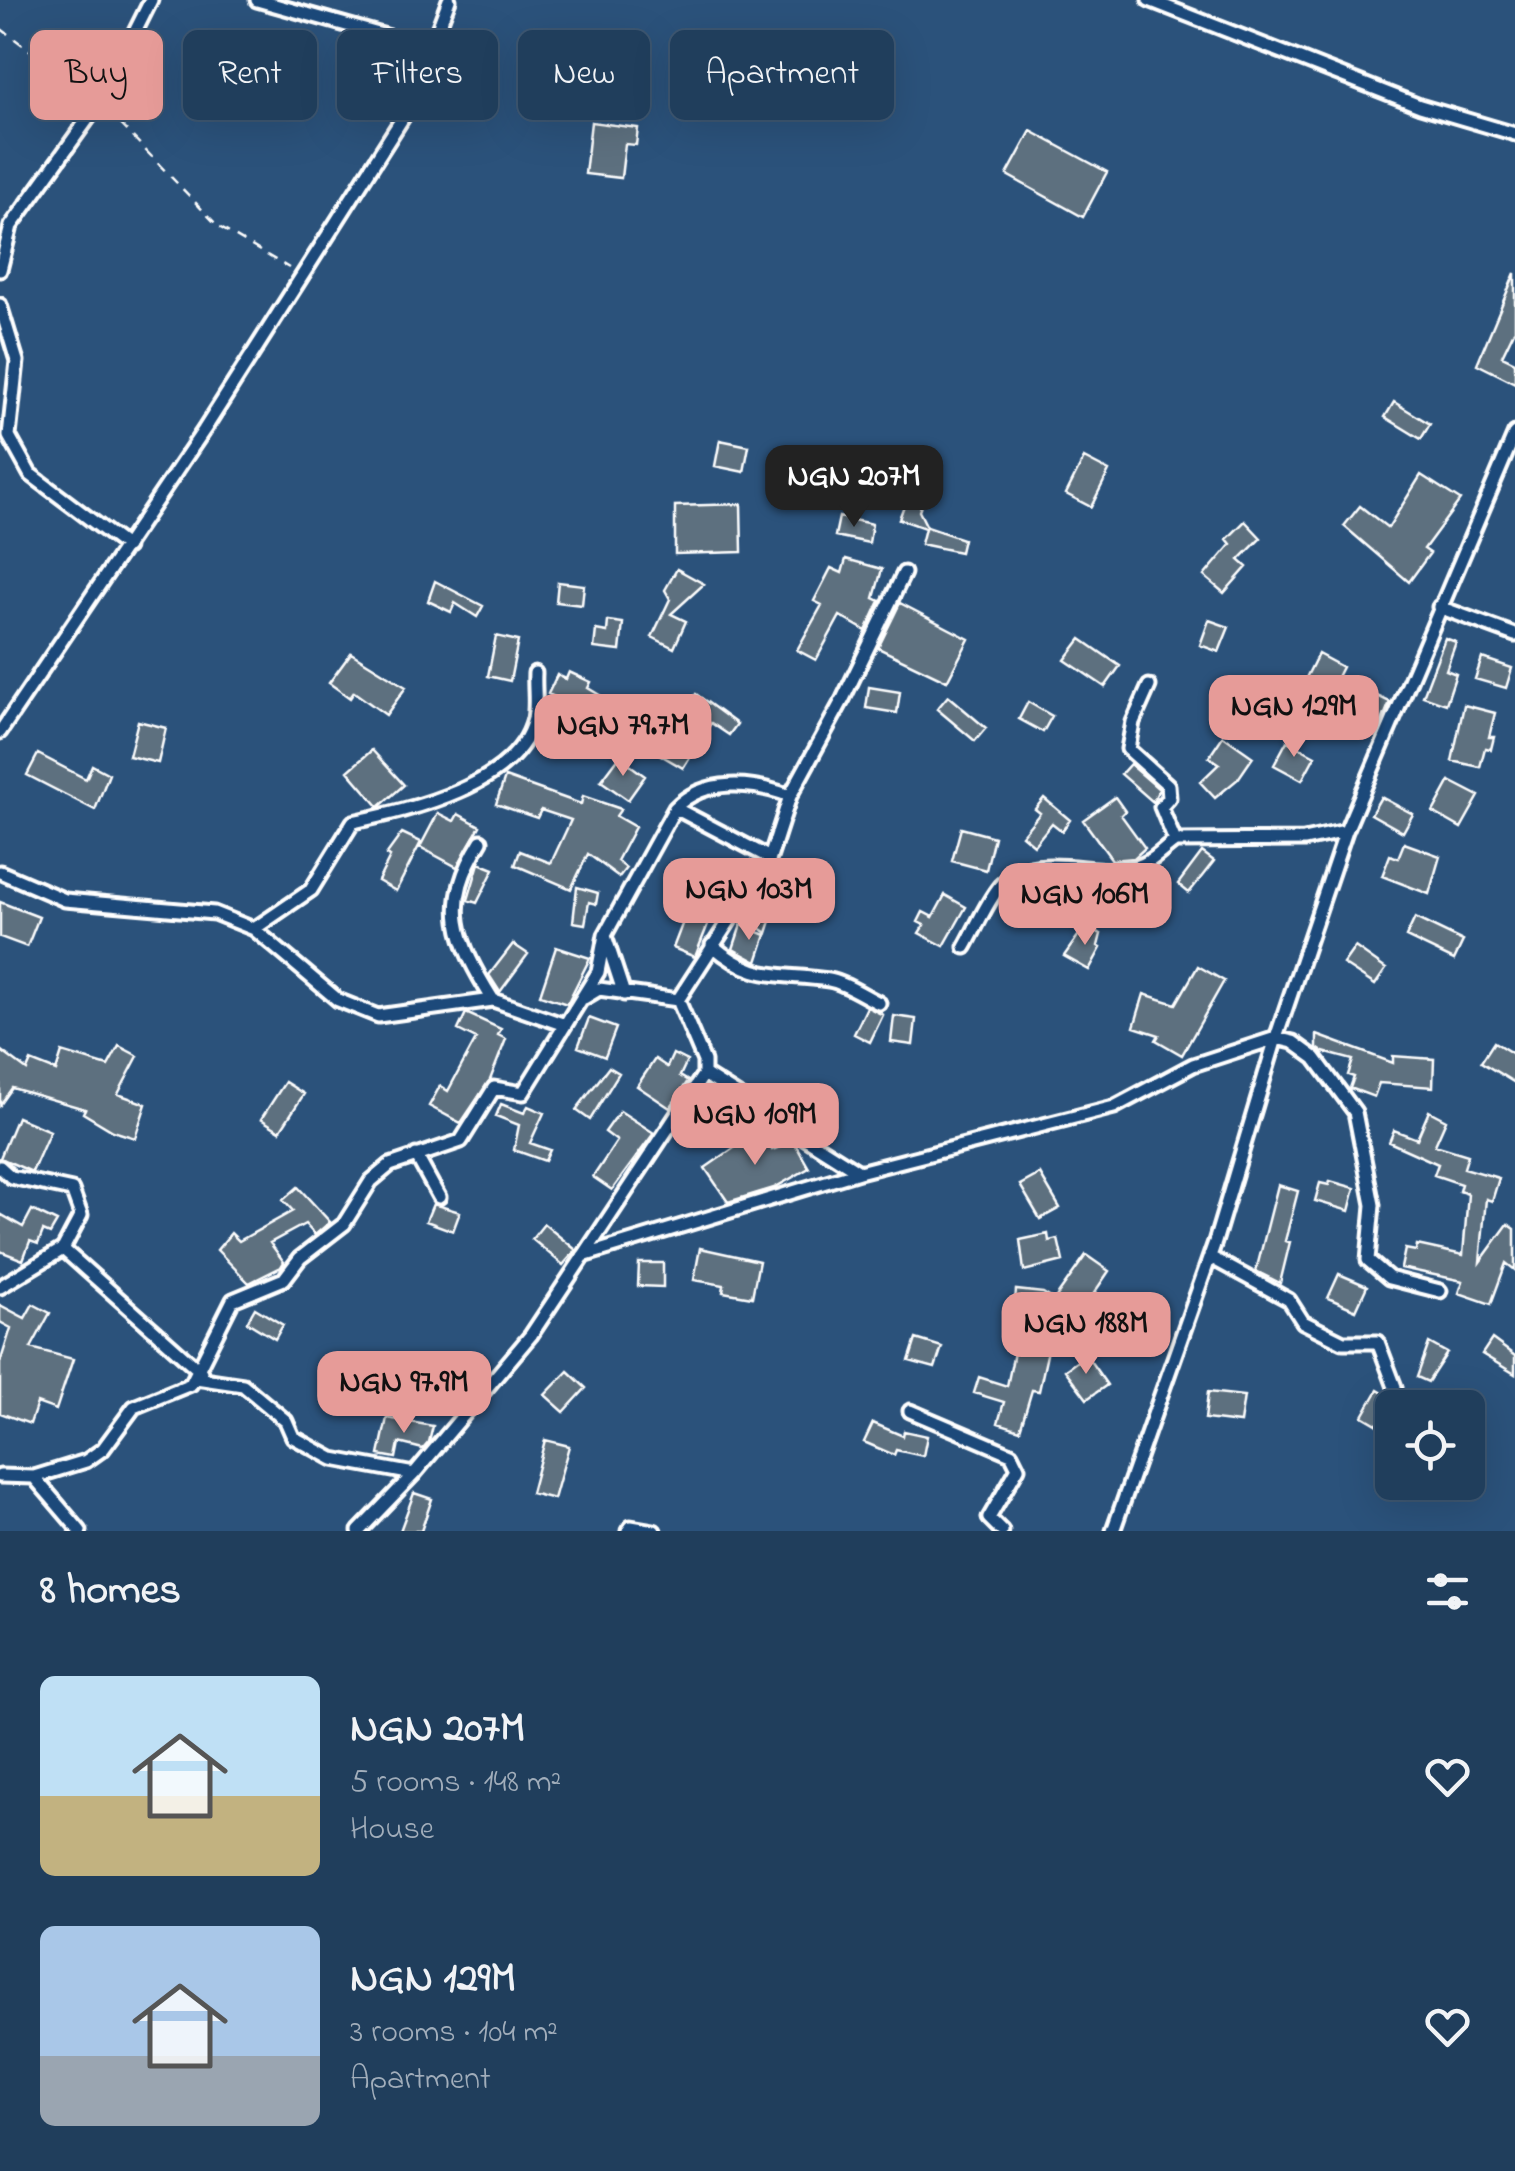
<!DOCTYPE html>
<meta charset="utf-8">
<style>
:root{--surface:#203e5c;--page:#2d4965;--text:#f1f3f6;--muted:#a2aebb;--line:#3d5772;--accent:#e69b98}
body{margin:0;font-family:"Indie Flower",sans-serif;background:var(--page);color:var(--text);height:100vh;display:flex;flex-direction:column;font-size:38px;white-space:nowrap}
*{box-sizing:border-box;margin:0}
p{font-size:32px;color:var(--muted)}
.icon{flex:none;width:55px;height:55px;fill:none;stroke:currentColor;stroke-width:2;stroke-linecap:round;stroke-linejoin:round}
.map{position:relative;height:1531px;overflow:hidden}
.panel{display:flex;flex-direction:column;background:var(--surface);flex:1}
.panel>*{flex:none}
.guide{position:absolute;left:30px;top:30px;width:1000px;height:90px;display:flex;gap:20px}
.tools{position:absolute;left:1375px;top:1390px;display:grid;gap:20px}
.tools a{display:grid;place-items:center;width:110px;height:110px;border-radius:15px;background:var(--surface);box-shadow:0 10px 40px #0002,0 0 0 2px var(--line);font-size:50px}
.price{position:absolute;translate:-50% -85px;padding:0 22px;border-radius:20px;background:var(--accent);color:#111;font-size:32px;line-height:65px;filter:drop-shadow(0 2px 5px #0008)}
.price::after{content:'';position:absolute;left:50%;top:60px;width:30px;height:22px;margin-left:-15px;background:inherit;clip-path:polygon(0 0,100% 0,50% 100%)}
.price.active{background:#222;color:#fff}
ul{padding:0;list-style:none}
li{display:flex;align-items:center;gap:30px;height:250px;padding:0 40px}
li span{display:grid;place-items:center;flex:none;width:280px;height:200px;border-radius:15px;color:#555}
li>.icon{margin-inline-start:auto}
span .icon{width:120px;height:120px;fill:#fffc;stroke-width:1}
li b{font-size:42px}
h2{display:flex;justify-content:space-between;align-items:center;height:120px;padding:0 40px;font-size:42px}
.tag{padding:0 35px;border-radius:15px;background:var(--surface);box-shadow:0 10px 40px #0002,0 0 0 2px var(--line);font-size:35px;line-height:90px}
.tag.active{background:var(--accent);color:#111}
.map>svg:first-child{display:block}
.building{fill:#5d707f;stroke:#fff;stroke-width:2.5}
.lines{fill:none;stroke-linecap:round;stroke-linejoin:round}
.street-casing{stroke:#fff;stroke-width:19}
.path{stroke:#fff;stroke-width:2.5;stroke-dasharray:10 8;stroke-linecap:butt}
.street{stroke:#1f4a7a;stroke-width:11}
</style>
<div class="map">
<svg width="1515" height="1531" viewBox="0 0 1515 1531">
<rect width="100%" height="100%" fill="#2b527b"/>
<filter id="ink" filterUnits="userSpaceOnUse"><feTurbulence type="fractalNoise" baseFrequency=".01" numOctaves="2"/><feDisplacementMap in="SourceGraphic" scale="20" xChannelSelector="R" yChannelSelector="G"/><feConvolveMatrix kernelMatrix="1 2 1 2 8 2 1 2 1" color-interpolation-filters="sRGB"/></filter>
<g filter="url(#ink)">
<path class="building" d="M 591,122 L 638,128 L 636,145 L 625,144 L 621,178 L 585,174 Z
M 1031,131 L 1107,172 L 1083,217 L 1007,175 Z
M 1515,273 L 1515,329 L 1502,356 L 1515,362 L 1515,383 L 1477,364 Z
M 1394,402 L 1430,424 L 1421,439 L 1385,417 Z
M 720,440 L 749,446 L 744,472 L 715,466 Z
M 1084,458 L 1109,471 L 1091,507 L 1066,494 Z
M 1421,475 L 1460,500 L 1424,549 L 1430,553 L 1409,582 L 1344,526 L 1360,506 L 1388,528 Z
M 909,492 L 924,498 L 919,511 L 927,527 L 963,539 L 960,552 L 921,544 L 925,528 L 899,519 Z
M 741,504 L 742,552 L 675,554 L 675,506 Z
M 839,517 L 872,524 L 869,543 L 835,536 Z
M 1245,521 L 1261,538 L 1239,560 L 1247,567 L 1224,593 L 1204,576 L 1231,544 L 1227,539 Z
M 846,559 L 882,569 L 874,598 L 880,601 L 866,631 L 840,616 L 816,660 L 797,650 L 822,605 L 814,601 L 831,568 L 842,573 Z
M 677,569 L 704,584 L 671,614 L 686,621 L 674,648 L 652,637 L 670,599 L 665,590 Z
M 435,581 L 483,606 L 477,617 L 455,603 L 451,612 L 428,601 Z
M 558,582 L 584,585 L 582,605 L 556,602 Z
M 900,603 L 969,639 L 947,681 L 878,648 Z
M 1209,620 L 1229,627 L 1219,652 L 1200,645 Z
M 608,621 L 623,623 L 620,651 L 594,648 L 596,630 L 607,632 Z
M 496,636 L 518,641 L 510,681 L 488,676 Z
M 1445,638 L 1456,642 L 1446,670 L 1456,674 L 1446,704 L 1423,696 Z
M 1081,639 L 1120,666 L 1105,687 L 1065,660 Z
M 351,653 L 406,687 L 386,715 L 354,692 L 350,698 L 329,683 Z
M 1318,654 L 1342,667 L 1337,677 L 1390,702 L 1380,726 L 1325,700 L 1322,706 L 1298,694 Z
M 1482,658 L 1512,668 L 1506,688 L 1475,679 Z
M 569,672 L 591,682 L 588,688 L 623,709 L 598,741 L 580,730 L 590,714 L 548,694 L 557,675 L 566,679 Z
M 869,687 L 900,692 L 897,713 L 866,708 Z
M 696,694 L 737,724 L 729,735 L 711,723 L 683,768 L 659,754 Z
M 948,696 L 986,728 L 975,741 L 937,709 Z
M 1028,702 L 1052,716 L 1043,732 L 1019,719 Z
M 1464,705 L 1495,713 L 1489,737 L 1494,737 L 1491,749 L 1485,748 L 1480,767 L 1452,761 Z
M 138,721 L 166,728 L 158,763 L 129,756 Z
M 1223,736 L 1253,757 L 1238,779 L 1215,798 L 1200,782 L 1219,764 L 1209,757 Z
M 1287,741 L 1315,756 L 1302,780 L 1274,765 Z
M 372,750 L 404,785 L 379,807 L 348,771 Z
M 38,754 L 86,779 L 92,765 L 109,774 L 95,810 L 27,775 Z
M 619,757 L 645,776 L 628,800 L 601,781 Z
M 1130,764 L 1159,789 L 1153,802 L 1121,774 Z
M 505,777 L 581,804 L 583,796 L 621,809 L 616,816 L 635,827 L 617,861 L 626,868 L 619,877 L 588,854 L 571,889 L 515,865 L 520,851 L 551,863 L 571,820 L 541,810 L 537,818 L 496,804 Z
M 1450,781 L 1479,796 L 1461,828 L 1433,812 Z
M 1115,797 L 1125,811 L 1121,815 L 1145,848 L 1134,858 L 1112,860 L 1083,820 Z
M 1381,797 L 1413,814 L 1403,832 L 1371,814 Z
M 1044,798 L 1070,820 L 1062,831 L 1052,823 L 1034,845 L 1022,835 L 1040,813 L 1035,809 Z
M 438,813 L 454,821 L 458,814 L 480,826 L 457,867 L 420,847 Z
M 961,828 L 994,837 L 986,870 L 952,861 Z
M 402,833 L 421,842 L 396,891 L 378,881 L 390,857 L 386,855 Z
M 1404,843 L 1440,856 L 1429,894 L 1382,876 L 1390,855 L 1398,858 Z
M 1202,852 L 1214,861 L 1189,893 L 1178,884 Z
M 479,863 L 494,869 L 477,903 L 468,900 Z
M 723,867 L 743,882 L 727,903 L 707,888 Z
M 763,886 L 793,896 L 788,913 L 775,909 L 767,933 L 744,916 Z
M 577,887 L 598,893 L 596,904 L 589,902 L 585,924 L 573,922 Z
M 945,895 L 966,907 L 944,946 L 919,933 L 924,925 L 918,922 L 923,912 L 933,917 Z
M 0,902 L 39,917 L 27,947 L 0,937 Z
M 689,906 L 712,914 L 695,957 L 673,948 Z
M 1415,918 L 1463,941 L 1454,960 L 1406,937 Z
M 741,925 L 766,935 L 757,962 L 733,949 Z
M 1085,926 L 1101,934 L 1098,946 L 1101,948 L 1089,970 L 1064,956 Z
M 513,944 L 528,954 L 500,992 L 489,975 Z
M 556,947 L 590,958 L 567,1004 L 540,995 Z
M 1355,947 L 1386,969 L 1375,985 L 1343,964 Z
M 1198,966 L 1224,981 L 1182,1055 L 1156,1040 L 1159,1035 L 1134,1027 L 1144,994 L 1176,1004 Z
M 867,1007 L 883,1015 L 870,1042 L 854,1034 Z
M 466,1013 L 501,1029 L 498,1035 L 506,1039 L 490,1080 L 461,1123 L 429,1106 L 440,1086 L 448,1091 L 476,1039 L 458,1030 Z
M 894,1016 L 916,1019 L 913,1045 L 891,1042 Z
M 589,1018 L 616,1028 L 605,1057 L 578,1047 Z
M 1317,1035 L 1393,1063 L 1393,1056 L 1434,1059 L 1433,1087 L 1379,1083 L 1374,1097 L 1350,1088 L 1354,1077 L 1348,1075 L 1353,1060 L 1323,1052 L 1317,1048 Z
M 1494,1042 L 1515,1055 L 1515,1083 L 1481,1062 Z
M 119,1046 L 138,1056 L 118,1094 L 146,1104 L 135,1138 L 113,1131 L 83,1113 L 85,1109 L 12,1088 L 0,1105 L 0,1050 L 27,1070 L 31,1061 L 56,1071 L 62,1052 L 108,1066 Z
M 673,1054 L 687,1061 L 680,1076 L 688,1081 L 670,1108 L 637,1086 L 655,1059 L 667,1067 Z
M 609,1067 L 619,1073 L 590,1120 L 576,1110 Z
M 285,1082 L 304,1094 L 280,1131 L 261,1119 Z
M 501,1104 L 524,1113 L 528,1106 L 544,1113 L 530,1143 L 550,1150 L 545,1161 L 514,1150 L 519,1125 L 496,1116 Z
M 620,1111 L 654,1133 L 612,1190 L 593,1177 L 617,1141 L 605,1132 Z
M 1429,1111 L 1446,1120 L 1435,1145 L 1468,1155 L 1464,1168 L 1499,1178 L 1492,1201 L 1486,1199 L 1480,1262 L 1508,1224 L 1515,1229 L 1515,1270 L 1506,1263 L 1491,1304 L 1459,1293 L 1463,1281 L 1401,1268 L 1405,1249 L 1416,1251 L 1417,1245 L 1463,1255 L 1468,1194 L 1459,1191 L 1461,1184 L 1434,1175 L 1438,1164 L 1389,1142 L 1394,1130 L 1417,1139 Z
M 17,1117 L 50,1131 L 32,1172 L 0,1158 Z
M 760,1130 L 772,1150 L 794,1142 L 809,1168 L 774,1188 L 728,1202 L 705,1168 Z
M 1040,1174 L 1060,1208 L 1040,1219 L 1020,1185 Z
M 1330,1181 L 1355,1188 L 1349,1211 L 1315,1201 L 1320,1183 L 1329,1185 Z
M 1278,1185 L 1298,1191 L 1285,1241 L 1290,1242 L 1280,1283 L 1256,1271 Z
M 298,1187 L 330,1222 L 315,1235 L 305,1224 L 270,1243 L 284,1262 L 281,1267 L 249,1283 L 217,1250 L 231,1233 L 239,1241 L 293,1211 L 283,1200 Z
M 433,1204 L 460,1212 L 453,1231 L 426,1221 Z
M 32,1210 L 57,1222 L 50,1234 L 43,1231 L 38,1244 L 30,1241 L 23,1260 L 0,1251 L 0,1214 L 23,1227 Z
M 544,1224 L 576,1250 L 563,1265 L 532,1239 Z
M 1048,1234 L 1049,1241 L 1058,1239 L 1063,1261 L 1024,1271 L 1020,1240 Z
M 700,1248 L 759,1261 L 752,1297 L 723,1292 L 724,1285 L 694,1280 Z
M 1086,1255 L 1109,1271 L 1082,1311 L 1075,1306 L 1065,1324 L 1030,1303 L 1015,1301 L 1016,1290 L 1043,1293 L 1054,1300 Z
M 639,1263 L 663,1263 L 663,1287 L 638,1286 Z
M 1339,1274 L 1367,1286 L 1356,1310 L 1328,1298 Z
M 33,1304 L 50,1313 L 31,1348 L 73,1359 L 56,1410 L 37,1403 L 30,1424 L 0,1413 L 0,1363 L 11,1328 L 0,1322 L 0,1305 L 25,1318 Z
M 255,1308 L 283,1325 L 275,1339 L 247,1322 Z
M 916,1339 L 942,1347 L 935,1368 L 909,1361 Z
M 1492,1339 L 1515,1356 L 1515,1374 L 1482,1354 Z
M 1016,1343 L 1048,1350 L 1039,1391 L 1032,1390 L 1020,1430 L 998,1423 L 1004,1402 L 974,1393 L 979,1377 L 1007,1386 Z
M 1429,1343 L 1447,1353 L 1428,1382 L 1417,1377 Z
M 1086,1355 L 1107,1385 L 1087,1399 L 1065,1370 Z
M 568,1371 L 586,1388 L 564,1412 L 545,1395 Z
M 1378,1390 L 1408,1408 L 1392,1408 L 1392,1433 L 1363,1416 Z
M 1208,1392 L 1244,1396 L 1240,1423 L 1205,1419 Z
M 387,1418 L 433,1426 L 429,1442 L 423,1449 L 399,1443 L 396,1458 L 379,1455 Z
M 873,1423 L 903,1436 L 904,1431 L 927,1436 L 923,1456 L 896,1450 L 894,1455 L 864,1442 Z
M 545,1440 L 569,1446 L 554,1499 L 531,1493 Z
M 414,1493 L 432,1499 L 421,1531 L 400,1531 Z"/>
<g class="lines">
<g class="street-casing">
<path id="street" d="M 257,0 L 432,49
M 1149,0 L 1420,106 L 1515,134
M 0,270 L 11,226 L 100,102 L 151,0
M 0,305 L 17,361 L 9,436 L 30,474 L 127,547
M 1439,607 L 1515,635
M 1149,686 L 1133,722 L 1128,749 L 1168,785 L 1169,798 L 1161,807 L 1175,841
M 0,732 L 204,430 L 407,111 L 449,0
M 675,808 L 770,858
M 481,841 C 441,905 456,940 493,1000 L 565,1025
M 0,872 L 65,900 L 214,913 L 254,929 L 338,1000 L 378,1016 L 493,1000
M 254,929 L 311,890 L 353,822 C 409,810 518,786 534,719 C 537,705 534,687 535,673
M 605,936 L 624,994
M 712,945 C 756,983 777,972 829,980 C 846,983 864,996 879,1003
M 965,947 C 976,928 986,903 1000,886 C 1034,847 1095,879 1136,867 C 1153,862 1161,851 1175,841 L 1304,840 L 1346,831
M 584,998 L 599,989 L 678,1000
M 678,1000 L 770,858 L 790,796 L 843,699 L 904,573
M 704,1074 L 859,1172
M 416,1155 L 439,1197
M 0,1167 L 11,1177 L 72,1190 L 81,1215 L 63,1249 L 0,1287
M 63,1249 L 201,1372
M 583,1256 L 859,1172 L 1114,1107 L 1193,1065 L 1276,1038 L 1293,1042 L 1315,1058 L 1355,1112 L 1373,1205 L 1368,1260 L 1389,1278 L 1440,1291
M 1210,1257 L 1289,1300 L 1303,1322 L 1343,1342 L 1378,1342 L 1395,1387
M 196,1378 L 243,1385 L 286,1421 L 293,1437 L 333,1459 L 414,1474
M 910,1411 L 1011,1454 L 1018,1468 L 989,1518 L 1002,1531
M 0,1476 L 34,1477 L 86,1461 L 103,1449 L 134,1407 L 191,1384 L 233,1300 L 284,1279 L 300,1258 L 344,1224 L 371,1181 L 390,1165 L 461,1141 L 494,1088 L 523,1093 L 598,972 L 605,935 L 675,808 C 705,777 753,782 790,796
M 34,1477 L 80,1531
M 359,1531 L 414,1474 L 531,1335 L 704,1074 L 704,1061 L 678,1000
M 628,1531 L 631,1527 L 654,1531
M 1113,1531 L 1215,1242 L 1276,1038 L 1346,831 L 1515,433"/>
</g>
<path class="path" d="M 0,28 L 91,96
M 108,111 L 219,227 L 289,268"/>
<use href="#street" class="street"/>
</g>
</g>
</svg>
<div class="tools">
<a><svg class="icon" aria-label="locate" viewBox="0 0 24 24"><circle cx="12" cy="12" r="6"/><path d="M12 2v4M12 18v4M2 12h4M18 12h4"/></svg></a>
</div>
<b class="price active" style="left:854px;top:530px">NGN 207M</b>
<b class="price" style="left:1294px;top:760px">NGN 129M</b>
<b class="price" style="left:623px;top:779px">NGN 79.7M</b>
<b class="price" style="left:749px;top:943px">NGN 103M</b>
<b class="price" style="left:1085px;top:948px">NGN 106M</b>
<b class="price" style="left:755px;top:1168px">NGN 109M</b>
<b class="price" style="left:1086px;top:1377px">NGN 188M</b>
<b class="price" style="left:404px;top:1436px">NGN 97.9M</b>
<div class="guide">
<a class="tag active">Buy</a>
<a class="tag">Rent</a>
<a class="tag">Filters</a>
<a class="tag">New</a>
<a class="tag">Apartment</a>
</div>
</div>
<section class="panel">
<h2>8 homes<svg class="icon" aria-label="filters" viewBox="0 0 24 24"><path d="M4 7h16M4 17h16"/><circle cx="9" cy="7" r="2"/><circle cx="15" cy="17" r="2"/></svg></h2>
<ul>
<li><span style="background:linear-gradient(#bfe0f5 60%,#c2b280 0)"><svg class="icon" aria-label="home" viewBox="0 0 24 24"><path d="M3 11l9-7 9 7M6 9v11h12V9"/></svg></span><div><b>NGN 207M</b><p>5 rooms · 148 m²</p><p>House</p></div><svg class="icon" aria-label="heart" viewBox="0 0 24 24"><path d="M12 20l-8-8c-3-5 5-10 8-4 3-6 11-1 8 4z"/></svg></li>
<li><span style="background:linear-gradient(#a9c7e8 65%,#9aa5b1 0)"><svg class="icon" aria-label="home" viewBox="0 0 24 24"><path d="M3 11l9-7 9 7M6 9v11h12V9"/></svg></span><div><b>NGN 129M</b><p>3 rooms · 104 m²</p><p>Apartment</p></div><svg class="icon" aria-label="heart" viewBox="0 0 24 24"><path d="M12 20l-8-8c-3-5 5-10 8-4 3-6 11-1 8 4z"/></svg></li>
</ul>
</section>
